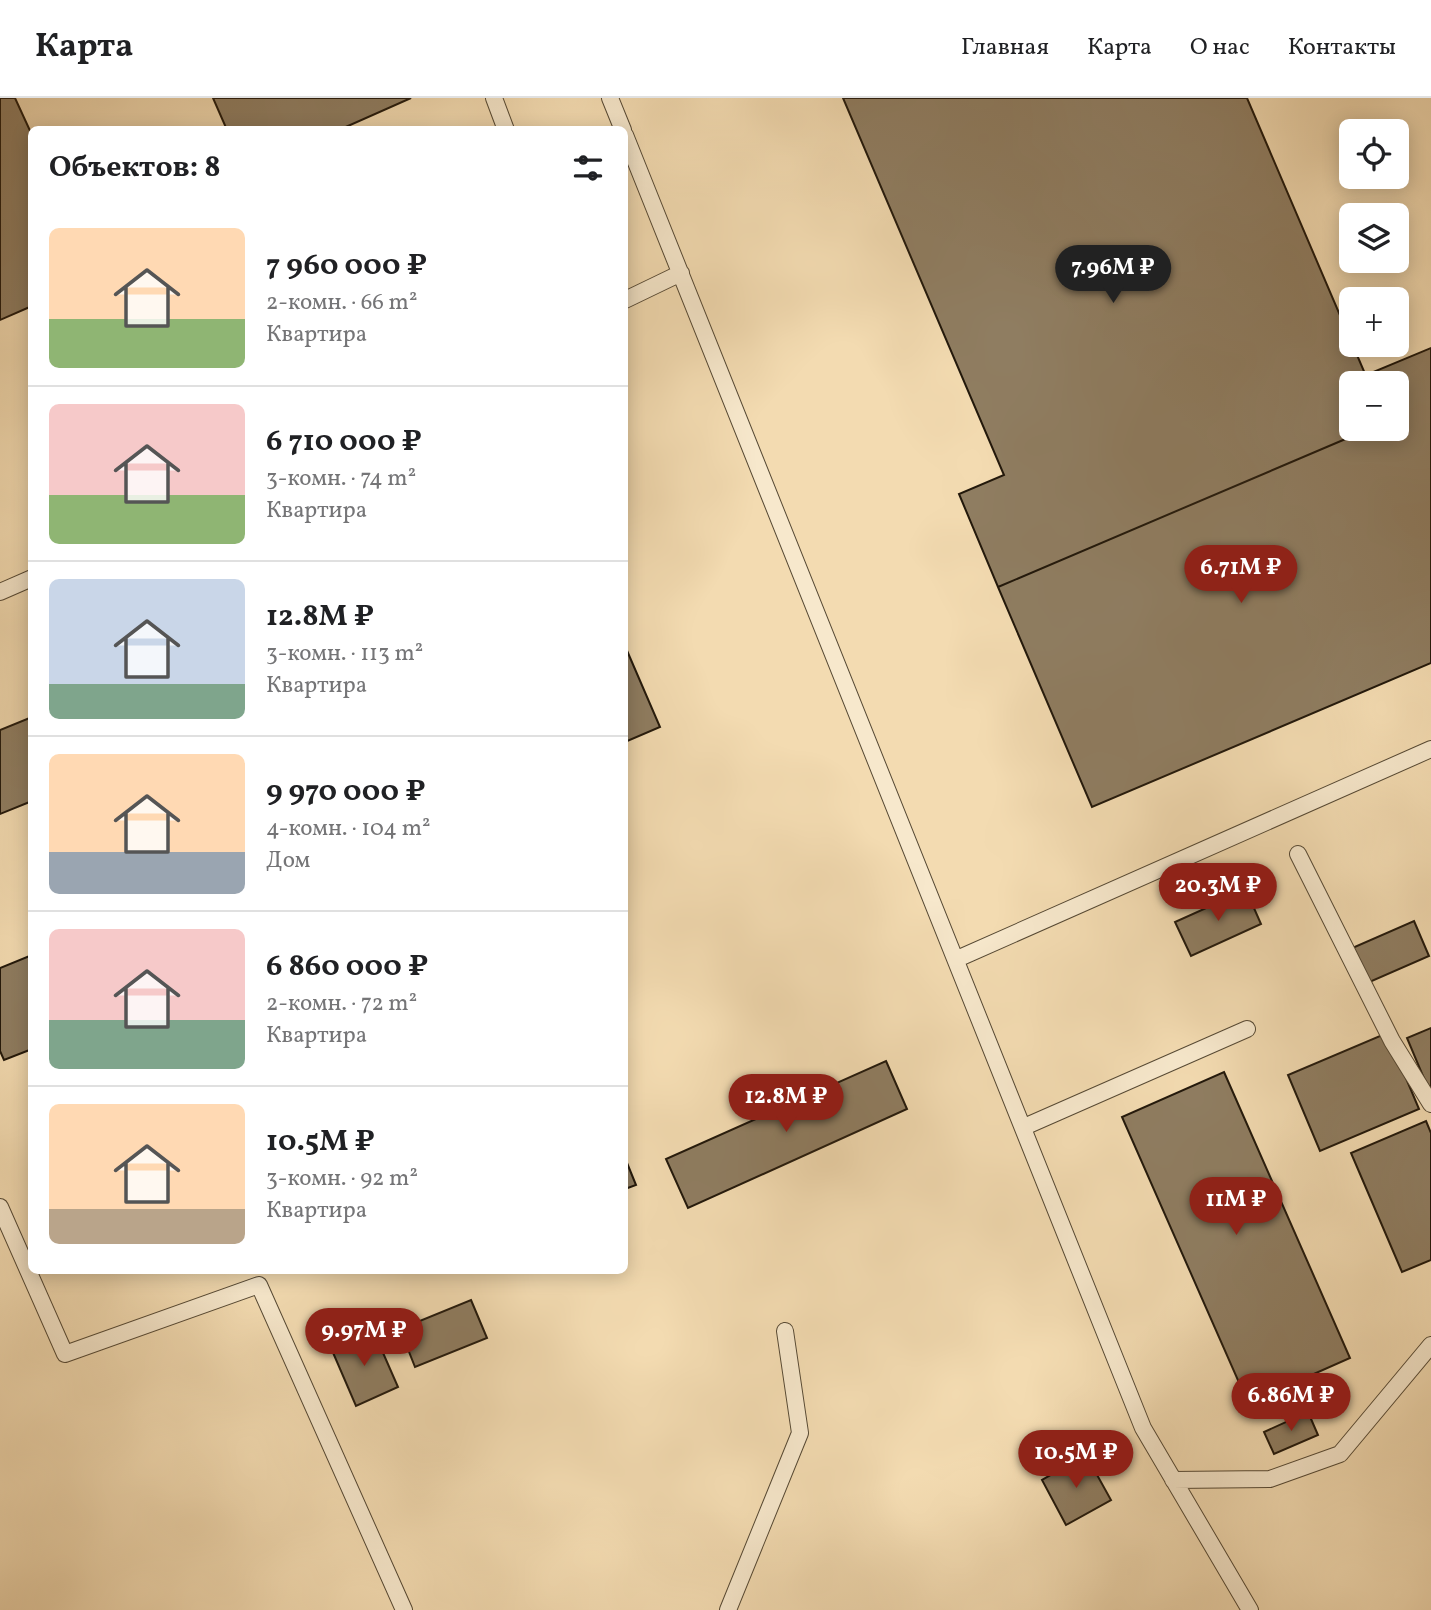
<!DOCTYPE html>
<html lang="ru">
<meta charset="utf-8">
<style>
:root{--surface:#fff;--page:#f6f6f6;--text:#202124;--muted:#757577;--line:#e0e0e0;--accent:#8f2418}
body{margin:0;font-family:Vollkorn,serif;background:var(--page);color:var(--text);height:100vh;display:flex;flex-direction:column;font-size:26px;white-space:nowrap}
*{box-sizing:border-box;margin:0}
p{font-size:23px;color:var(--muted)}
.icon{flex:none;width:38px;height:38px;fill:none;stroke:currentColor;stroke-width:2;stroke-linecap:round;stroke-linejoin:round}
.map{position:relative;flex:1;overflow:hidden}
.panel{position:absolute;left:28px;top:28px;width:600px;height:1148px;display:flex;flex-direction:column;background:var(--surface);border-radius:10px;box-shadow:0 4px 18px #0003}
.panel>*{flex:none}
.fabs{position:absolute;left:1339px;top:21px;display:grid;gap:14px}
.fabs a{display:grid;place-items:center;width:70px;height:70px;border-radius:10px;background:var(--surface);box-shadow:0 4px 18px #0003;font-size:35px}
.price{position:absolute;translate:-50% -60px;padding:0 16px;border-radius:24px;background:var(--accent);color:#fff;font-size:23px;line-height:46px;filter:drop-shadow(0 2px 4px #0008)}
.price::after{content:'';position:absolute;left:50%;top:42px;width:21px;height:16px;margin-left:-10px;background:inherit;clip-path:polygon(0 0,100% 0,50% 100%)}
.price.current{background:#222;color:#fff}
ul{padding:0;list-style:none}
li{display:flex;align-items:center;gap:21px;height:175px;padding:0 21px}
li+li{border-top:2px solid var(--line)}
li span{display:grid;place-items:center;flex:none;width:196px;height:140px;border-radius:10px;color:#555}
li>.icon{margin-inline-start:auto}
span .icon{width:84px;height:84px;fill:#fffc;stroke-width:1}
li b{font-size:30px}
h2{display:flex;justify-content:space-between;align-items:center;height:84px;padding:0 21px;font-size:30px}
header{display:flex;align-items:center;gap:42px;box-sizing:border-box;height:98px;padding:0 35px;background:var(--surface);border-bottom:2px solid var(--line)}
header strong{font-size:33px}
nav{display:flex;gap:38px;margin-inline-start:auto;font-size:24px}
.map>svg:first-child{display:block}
.building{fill:#8f7d61;stroke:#22180b;stroke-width:2}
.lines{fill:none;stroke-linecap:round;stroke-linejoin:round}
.lane-casing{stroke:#564934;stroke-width:18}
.lane{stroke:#f7e8cc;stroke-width:16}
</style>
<header>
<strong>Карта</strong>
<nav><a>Главная</a><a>Карта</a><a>О нас</a><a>Контакты</a></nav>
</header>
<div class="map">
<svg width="1431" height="1512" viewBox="0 0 1431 1512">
<rect width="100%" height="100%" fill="#f3dbb1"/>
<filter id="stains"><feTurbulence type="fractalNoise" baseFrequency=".00286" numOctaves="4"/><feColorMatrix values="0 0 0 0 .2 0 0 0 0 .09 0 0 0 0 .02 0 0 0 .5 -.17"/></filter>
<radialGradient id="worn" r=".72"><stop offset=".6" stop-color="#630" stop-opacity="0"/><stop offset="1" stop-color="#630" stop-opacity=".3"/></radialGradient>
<path class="building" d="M 0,0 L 15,0 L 32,37 L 32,208 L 0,222 Z
M 213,0 L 411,0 L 339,32 L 227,32 Z
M 843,0 L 1247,0 L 1369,285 L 1351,285 L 1351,331 L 1369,331 L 998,489 L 959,396 L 1004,377 Z
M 1431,250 L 1431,565 L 1092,709 L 998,489 L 1369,331 L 1396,331 L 1396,285 L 1369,285 L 1366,277 Z
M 625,548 L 660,629 L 625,644 Z
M 32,619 L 32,703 L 0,716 L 0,632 Z
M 1246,792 L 1261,826 L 1191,858 L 1175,824 Z
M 1414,823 L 1429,858 L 1365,886 L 1350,851 Z
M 32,857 L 32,951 L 4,962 L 0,953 L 0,870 Z
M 1431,930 L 1431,997 L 1407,940 Z
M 1387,935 L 1419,1011 L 1320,1053 L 1288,977 Z
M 886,963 L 907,1011 L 688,1110 L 666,1061 Z
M 1224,974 L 1350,1260 L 1248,1305 L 1122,1019 Z
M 1426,1023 L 1431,1035 L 1431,1162 L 1402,1174 L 1351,1055 Z
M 625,1060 L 636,1087 L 625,1091 Z
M 471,1202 L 487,1240 L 415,1269 L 400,1231 Z
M 373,1232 L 398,1289 L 356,1308 L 331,1250 Z
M 1308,1314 L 1318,1337 L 1274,1356 L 1264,1334 Z
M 1086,1357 L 1111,1402 L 1066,1427 L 1042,1382 Z"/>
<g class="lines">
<g class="lane-casing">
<path id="lane" d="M 494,0 L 506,32
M 610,0 L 623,32
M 625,37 L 1143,1330 L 1250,1512
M 625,202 L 681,175
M 0,494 L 32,480
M 1298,756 L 1392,943 L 1431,1006
M 957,861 L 1431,651
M 1024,1029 L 1247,931
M 0,1109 L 65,1256 L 259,1187 L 404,1512
M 1173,1382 L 1270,1381 L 1340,1356 L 1431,1247
M 728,1512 L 800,1335 L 785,1233"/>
</g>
<use href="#lane" class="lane"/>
</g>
<rect width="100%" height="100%" filter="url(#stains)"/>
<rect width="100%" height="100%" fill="url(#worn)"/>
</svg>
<div class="fabs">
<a><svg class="icon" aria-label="locate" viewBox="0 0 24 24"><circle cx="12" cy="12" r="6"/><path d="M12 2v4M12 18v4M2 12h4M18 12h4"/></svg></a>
<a><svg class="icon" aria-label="layers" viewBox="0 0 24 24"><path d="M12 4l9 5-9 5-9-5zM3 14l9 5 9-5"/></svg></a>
<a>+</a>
<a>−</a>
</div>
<b class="price current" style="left:1113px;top:207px">7.96M ₽</b>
<b class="price" style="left:1241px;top:507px">6.71M ₽</b>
<b class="price" style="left:1218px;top:825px">20.3M ₽</b>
<b class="price" style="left:786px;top:1036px">12.8M ₽</b>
<b class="price" style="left:1236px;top:1139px">11M ₽</b>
<b class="price" style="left:364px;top:1270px">9.97M ₽</b>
<b class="price" style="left:1291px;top:1335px">6.86M ₽</b>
<b class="price" style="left:1076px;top:1392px">10.5M ₽</b>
<section class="panel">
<h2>Объектов: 8<svg class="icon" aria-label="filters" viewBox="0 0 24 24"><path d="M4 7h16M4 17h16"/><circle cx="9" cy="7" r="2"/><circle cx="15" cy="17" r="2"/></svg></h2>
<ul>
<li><span style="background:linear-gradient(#ffd9b3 65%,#8fb573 0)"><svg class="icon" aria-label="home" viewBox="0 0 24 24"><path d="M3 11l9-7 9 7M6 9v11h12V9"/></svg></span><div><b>7 960 000 ₽</b><p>2-комн. · 66 m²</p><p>Квартира</p></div></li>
<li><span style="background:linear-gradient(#f6c9c9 65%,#8fb573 0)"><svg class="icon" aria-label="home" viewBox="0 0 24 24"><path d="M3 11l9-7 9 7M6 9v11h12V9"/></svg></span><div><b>6 710 000 ₽</b><p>3-комн. · 74 m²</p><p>Квартира</p></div></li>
<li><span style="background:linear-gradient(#c9d6e8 75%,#7fa58c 0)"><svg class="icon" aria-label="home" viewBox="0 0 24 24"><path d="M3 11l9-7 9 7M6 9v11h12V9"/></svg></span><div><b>12.8M ₽</b><p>3-комн. · 113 m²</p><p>Квартира</p></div></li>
<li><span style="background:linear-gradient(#ffd9b3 70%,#9aa5b1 0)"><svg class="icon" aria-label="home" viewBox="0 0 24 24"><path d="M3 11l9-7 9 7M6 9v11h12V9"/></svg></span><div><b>9 970 000 ₽</b><p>4-комн. · 104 m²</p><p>Дом</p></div></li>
<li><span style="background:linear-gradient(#f6c9c9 65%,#7fa58c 0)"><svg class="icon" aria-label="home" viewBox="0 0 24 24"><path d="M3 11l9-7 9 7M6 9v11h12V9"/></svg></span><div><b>6 860 000 ₽</b><p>2-комн. · 72 m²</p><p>Квартира</p></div></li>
<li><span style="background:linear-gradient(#ffd9b3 75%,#b9a48a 0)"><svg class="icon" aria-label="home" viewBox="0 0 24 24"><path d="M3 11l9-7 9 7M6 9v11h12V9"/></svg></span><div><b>10.5M ₽</b><p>3-комн. · 92 m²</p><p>Квартира</p></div></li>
</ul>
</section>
</div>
